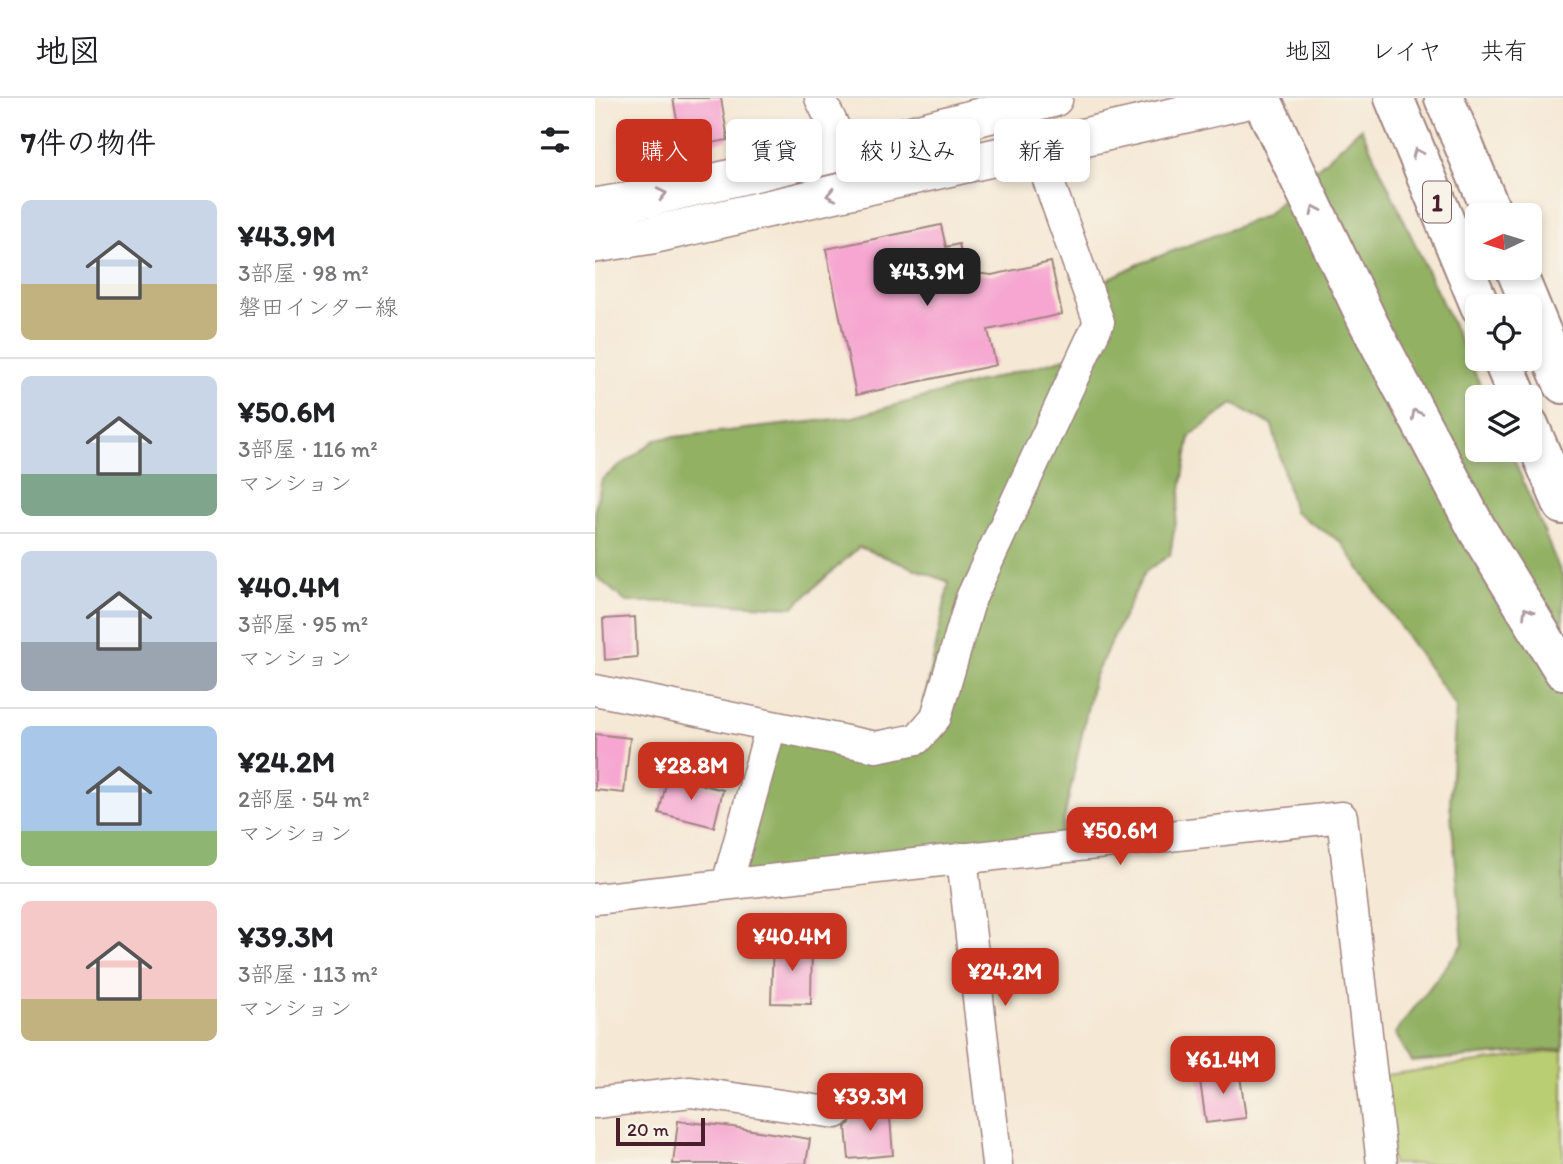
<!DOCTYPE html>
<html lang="ja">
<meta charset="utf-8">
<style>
:root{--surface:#fff;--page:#f2f2f2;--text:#202124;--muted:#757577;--line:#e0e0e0;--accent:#c8321e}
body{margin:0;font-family:Itim,"Klee One",sans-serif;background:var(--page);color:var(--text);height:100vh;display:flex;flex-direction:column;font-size:26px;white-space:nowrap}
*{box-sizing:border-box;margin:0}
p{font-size:23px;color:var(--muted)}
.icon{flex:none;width:38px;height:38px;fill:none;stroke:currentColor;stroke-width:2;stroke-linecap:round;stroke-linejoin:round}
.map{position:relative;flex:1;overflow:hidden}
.side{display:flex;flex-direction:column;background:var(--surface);width:595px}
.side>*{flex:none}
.hud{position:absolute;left:21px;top:21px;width:665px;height:63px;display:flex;gap:14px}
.needle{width:46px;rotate:266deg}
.controls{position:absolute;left:870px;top:105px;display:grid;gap:14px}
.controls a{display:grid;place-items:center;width:77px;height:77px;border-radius:10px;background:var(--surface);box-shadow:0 4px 10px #0003;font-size:35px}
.scale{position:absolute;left:21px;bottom:18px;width:89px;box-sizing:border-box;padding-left:7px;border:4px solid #4a1f2b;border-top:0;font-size:19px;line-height:24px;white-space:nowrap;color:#4a1f2b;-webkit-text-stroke:5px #f7f3e8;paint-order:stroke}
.price{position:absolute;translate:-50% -60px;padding:0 16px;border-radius:14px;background:var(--accent);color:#fff;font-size:23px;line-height:46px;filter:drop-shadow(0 2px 4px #0008)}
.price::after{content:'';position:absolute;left:50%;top:42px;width:21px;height:16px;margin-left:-10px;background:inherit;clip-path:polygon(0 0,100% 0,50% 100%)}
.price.on{background:#222;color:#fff}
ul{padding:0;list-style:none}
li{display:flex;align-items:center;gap:21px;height:175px;padding:0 21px}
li+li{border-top:2px solid var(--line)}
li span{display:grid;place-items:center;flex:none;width:196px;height:140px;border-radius:10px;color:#555}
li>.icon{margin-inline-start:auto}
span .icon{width:84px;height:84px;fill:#fffc;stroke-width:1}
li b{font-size:30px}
h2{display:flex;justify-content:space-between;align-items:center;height:84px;padding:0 21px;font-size:30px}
.pill{padding:0 24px;border-radius:10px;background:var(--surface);box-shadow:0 4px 10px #0003;font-size:24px;line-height:63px}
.pill.on{background:var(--accent);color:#fff}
header{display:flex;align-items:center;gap:42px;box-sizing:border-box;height:98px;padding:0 35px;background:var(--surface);border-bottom:2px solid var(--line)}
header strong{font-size:33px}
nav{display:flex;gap:38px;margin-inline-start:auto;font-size:24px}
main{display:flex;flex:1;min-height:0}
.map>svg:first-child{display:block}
.green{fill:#b9ce72;stroke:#82764e;stroke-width:2}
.forest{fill:#92b164;stroke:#6e6848;stroke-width:2}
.building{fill:#f6a6d0}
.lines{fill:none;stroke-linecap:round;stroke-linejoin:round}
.minor-casing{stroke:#a08480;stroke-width:33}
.major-casing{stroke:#a08480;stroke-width:40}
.highway-casing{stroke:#a08480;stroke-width:42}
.minor{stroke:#fff;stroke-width:30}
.major{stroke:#fff;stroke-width:37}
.highway{stroke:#fff;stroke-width:38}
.oneway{stroke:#ae9aa0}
.labels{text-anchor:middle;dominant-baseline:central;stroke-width:5;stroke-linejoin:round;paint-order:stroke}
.shield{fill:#f7f3e8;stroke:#7e5f64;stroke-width:2}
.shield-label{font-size:24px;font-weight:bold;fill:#4a1f2b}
</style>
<header>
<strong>地図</strong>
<nav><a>地図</a><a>レイヤ</a><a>共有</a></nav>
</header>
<main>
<section class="side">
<h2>7件の物件<svg class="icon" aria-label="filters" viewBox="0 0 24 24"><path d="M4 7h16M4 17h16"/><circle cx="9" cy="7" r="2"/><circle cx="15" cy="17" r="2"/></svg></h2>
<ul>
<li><span style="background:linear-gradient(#c9d6e8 60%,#c2b280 0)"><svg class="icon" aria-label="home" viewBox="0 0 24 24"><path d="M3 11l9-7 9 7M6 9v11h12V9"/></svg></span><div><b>¥43.9M</b><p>3部屋 · 98 m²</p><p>磐田インター線</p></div></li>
<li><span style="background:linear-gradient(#c9d6e8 70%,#7fa58c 0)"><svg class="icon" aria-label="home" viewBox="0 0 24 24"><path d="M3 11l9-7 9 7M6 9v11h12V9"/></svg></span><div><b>¥50.6M</b><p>3部屋 · 116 m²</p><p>マンション</p></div></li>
<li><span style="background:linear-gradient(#c9d6e8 65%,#9aa5b1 0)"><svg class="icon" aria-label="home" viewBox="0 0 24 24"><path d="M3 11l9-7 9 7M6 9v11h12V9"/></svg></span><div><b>¥40.4M</b><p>3部屋 · 95 m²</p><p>マンション</p></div></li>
<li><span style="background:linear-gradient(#a9c7e8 75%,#8fb573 0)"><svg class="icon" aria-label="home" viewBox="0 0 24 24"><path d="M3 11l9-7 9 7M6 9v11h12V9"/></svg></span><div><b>¥24.2M</b><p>2部屋 · 54 m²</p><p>マンション</p></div></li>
<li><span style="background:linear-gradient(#f6c9c9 70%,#c2b280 0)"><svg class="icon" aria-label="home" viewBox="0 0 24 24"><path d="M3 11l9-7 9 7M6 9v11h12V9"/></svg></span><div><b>¥39.3M</b><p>3部屋 · 113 m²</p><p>マンション</p></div></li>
</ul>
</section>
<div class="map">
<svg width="968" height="1066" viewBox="0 0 968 1066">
<rect width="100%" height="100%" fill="#f7f3e8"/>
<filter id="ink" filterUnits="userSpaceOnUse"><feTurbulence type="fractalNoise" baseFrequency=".0143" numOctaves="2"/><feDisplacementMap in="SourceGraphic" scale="14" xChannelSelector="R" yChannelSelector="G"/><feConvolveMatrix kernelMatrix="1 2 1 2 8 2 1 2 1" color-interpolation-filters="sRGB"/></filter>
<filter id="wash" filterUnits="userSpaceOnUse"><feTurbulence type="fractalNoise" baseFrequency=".00686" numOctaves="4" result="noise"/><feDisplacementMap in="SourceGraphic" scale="28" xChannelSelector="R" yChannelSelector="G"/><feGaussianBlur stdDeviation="1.57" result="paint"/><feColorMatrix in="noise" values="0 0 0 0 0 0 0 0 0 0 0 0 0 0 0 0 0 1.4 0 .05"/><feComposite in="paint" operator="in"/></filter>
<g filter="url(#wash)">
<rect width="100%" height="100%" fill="#f5e8d4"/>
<path class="green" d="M 968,952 L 968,1066 L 797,1066 L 784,978 Z"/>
<path class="forest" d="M 766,30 L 891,299 L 882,299 L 882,352 L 915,352 L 968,480 L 968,951 L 817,964 L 800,935 L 868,846 L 855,705 L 861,609 L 746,444 L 699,414 L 677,327 L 638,306 L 595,338 L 575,457 L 550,474 L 499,579 L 463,750 L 132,786 L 176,628 L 322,641 L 354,484 L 264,449 L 198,509 L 96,504 L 31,504 L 0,477 L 0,411 L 7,381 L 62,341 L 258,319 L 510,249 L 513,181 L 544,166 L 670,118 Z"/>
<g id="blocks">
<path class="building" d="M 78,0 L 126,0 L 133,42 L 87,50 Z
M 346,127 L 351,149 L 364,146 L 370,174 L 397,177 L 456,164 L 467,216 L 393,232 L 401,267 L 261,297 L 231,151 Z
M 40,519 L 42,559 L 10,562 L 8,521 Z
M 0,636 L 35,640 L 29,695 L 0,692 Z
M 73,678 L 128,692 L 119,729 L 64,715 Z
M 178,843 L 217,844 L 216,906 L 176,905 Z
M 644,971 L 651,1020 L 611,1025 L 604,976 Z
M 294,1007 L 298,1057 L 254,1061 L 251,1029 L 255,1025 L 258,1018 L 258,1011 Z
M 83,1023 L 131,1028 L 215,1041 L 211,1066 L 78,1066 Z"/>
</g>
</g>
<g filter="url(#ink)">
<use href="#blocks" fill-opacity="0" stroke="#a08480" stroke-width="2"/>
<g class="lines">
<g class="minor-casing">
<path id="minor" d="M 225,0 L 251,53
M 0,592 L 281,649 L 322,641 L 341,619 L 376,500 L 504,224 L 442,51
M 367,760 L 402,1066
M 132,786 L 176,628
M 0,801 L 747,719 L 787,1066
M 0,1005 L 96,994 L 241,1015"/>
</g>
<g class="major-casing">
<path id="major" d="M 0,109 L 53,100 L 251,53 L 459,0
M 0,146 L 57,137 L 661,0"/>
</g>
<g class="highway-casing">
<path id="highway" d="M 666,0 L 774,226 L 882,431 L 968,572
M 799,0 L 885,208
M 849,0 L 898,117
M 920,170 L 968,286
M 907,261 L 923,299
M 934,327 L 968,407"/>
</g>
<use href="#minor" class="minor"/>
<use href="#major" class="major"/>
<use href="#highway" class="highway"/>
</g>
<defs><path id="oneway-chevron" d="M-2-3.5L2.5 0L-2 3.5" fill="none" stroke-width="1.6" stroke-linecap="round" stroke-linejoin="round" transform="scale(1.75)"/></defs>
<g class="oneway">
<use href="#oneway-chevron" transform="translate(822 55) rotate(-113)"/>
<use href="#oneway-chevron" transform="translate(67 96) rotate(-13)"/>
<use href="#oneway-chevron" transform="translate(236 97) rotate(167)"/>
<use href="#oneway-chevron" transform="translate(720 112) rotate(-115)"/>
<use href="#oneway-chevron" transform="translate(821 316) rotate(-118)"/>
<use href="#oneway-chevron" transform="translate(932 514) rotate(-121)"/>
</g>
</g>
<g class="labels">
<rect class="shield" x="828" y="83.5" width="28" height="41" rx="5"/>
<g class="shield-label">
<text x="842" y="104">1</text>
</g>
</g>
</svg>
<div class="controls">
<a><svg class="needle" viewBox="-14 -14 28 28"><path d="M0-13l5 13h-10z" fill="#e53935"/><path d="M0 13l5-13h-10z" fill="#757577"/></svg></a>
<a><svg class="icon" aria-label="locate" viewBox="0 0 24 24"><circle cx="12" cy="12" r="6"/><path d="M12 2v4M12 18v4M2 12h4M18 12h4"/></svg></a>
<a><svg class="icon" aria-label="layers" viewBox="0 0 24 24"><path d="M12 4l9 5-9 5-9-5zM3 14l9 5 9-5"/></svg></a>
</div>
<div class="scale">20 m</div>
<b class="price on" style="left:332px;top:210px">¥43.9M</b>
<b class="price" style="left:96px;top:704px">¥28.8M</b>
<b class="price" style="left:525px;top:769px">¥50.6M</b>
<b class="price" style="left:197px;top:875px">¥40.4M</b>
<b class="price" style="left:410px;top:910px">¥24.2M</b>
<b class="price" style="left:628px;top:998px">¥61.4M</b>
<b class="price" style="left:275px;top:1035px">¥39.3M</b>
<div class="hud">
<a class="pill on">購入</a>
<a class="pill">賃貸</a>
<a class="pill">絞り込み</a>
<a class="pill">新着</a>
</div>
</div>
</main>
